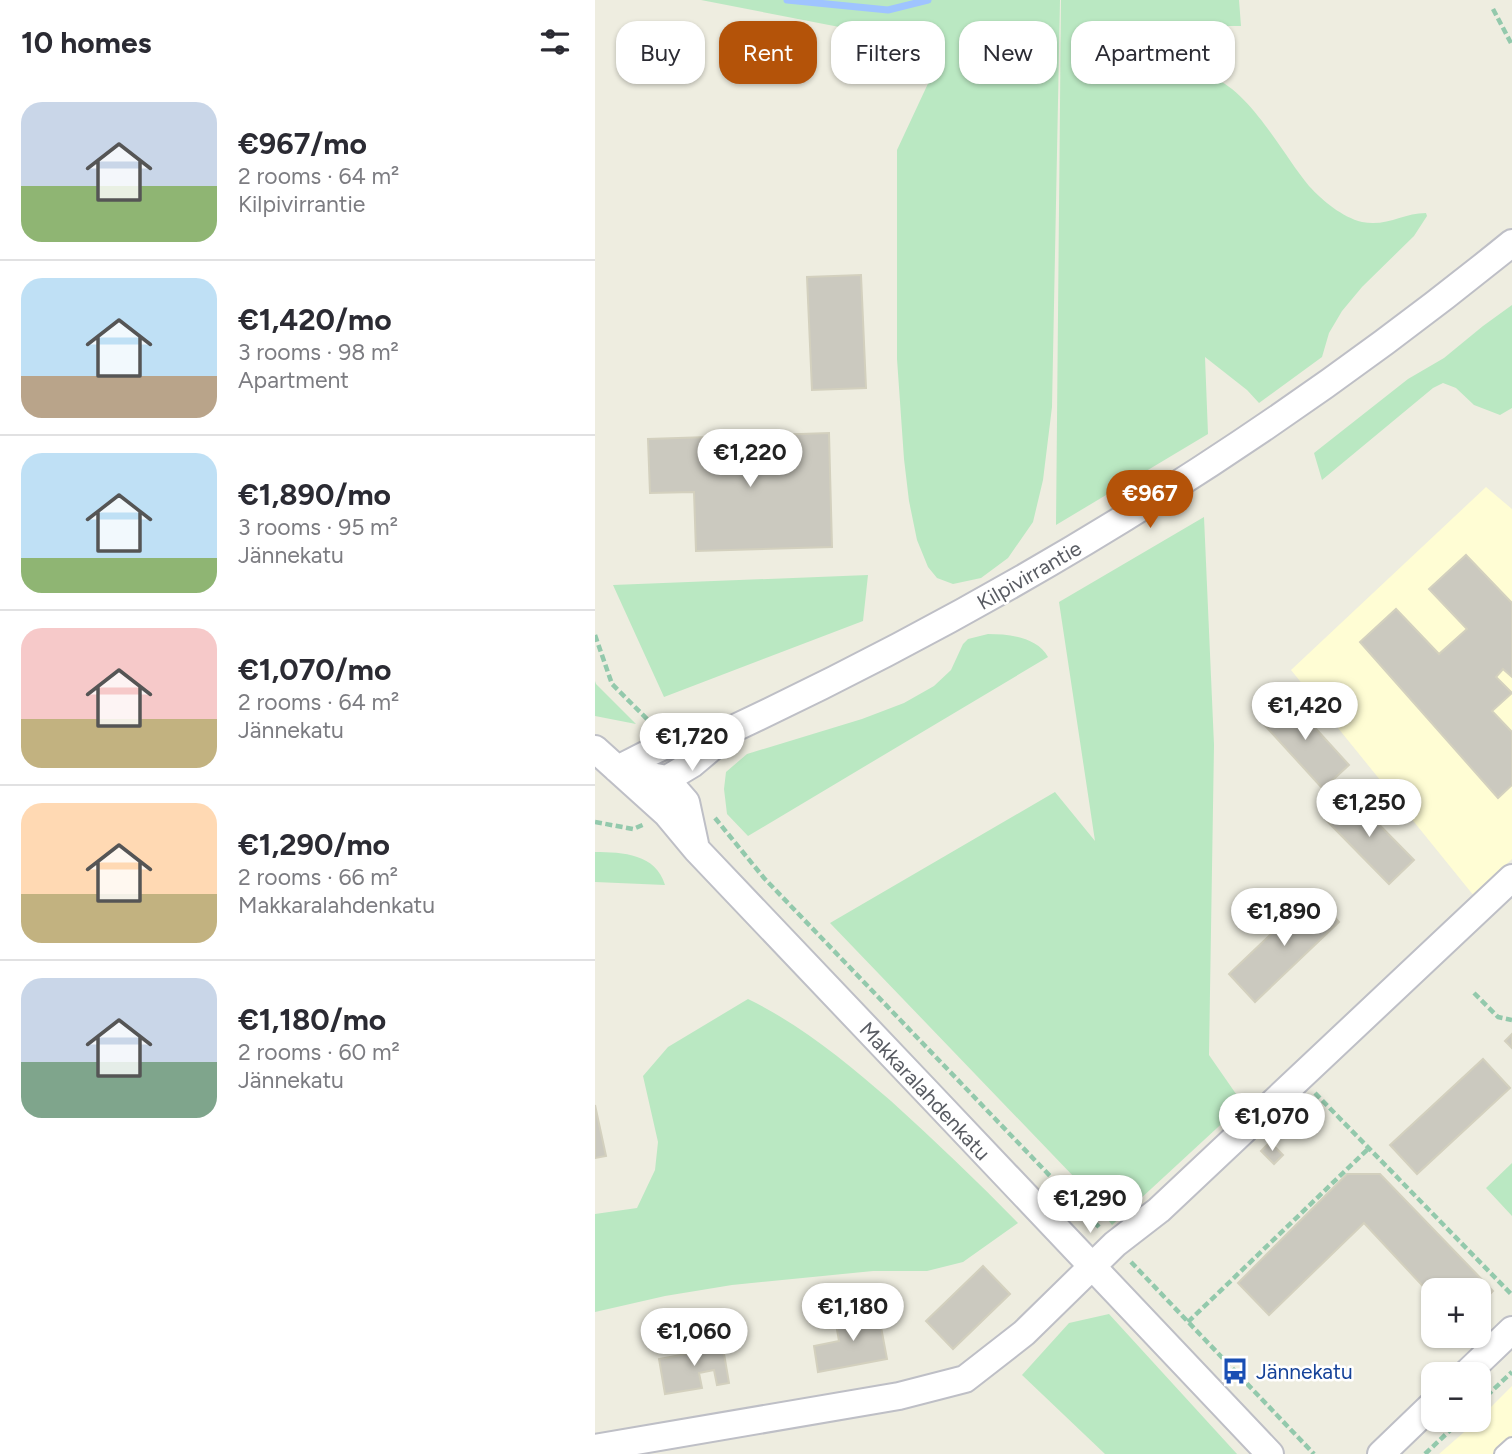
<!DOCTYPE html>
<meta charset="utf-8">
<style>
:root{--surface:#fff;--page:#f2f2f3;--text:#2b2b33;--muted:#7c7c81;--line:#e1e1e2;--accent:#b45309}
body{margin:0;font-family:Figtree,sans-serif;background:var(--page);color:var(--text);height:100vh;display:flex;flex-direction:column;font-size:26px;white-space:nowrap}
*{box-sizing:border-box;margin:0}
p{font-size:23px;color:var(--muted)}
.icon{flex:none;width:38px;height:38px;fill:none;stroke:currentColor;stroke-width:2;stroke-linecap:round;stroke-linejoin:round}
.map{position:relative;flex:1;overflow:hidden}
.side{display:flex;flex-direction:column;background:var(--surface);width:595px}
.side>*{flex:none}
.guide{position:absolute;left:21px;top:21px;width:665px;height:63px;display:flex;gap:14px}
.tools{position:absolute;left:826px;top:1278px;display:grid;gap:14px}
.tools a{display:grid;place-items:center;width:70px;height:70px;border-radius:14px;background:var(--surface);box-shadow:0 2px 5px #0004;font-size:35px}
.price{position:absolute;translate:-50% -60px;padding:0 16px;border-radius:24px;background:#fff;color:#222;font-size:23px;line-height:46px;filter:drop-shadow(0 2px 4px #0008)}
.price::after{content:'';position:absolute;left:50%;top:42px;width:21px;height:16px;margin-left:-10px;background:inherit;clip-path:polygon(0 0,100% 0,50% 100%)}
.price.active{background:var(--accent);color:#fff}
ul{padding:0;list-style:none}
li{display:flex;align-items:center;gap:21px;height:175px;padding:0 21px}
li+li{border-top:2px solid var(--line)}
li span{display:grid;place-items:center;flex:none;width:196px;height:140px;border-radius:21px;color:#555}
li>.icon{margin-inline-start:auto}
span .icon{width:84px;height:84px;fill:#fffc;stroke-width:1}
li b{font-size:30px}
h2{display:flex;justify-content:space-between;align-items:center;height:84px;padding:0 21px;font-size:30px}
.pill{padding:0 24px;border-radius:21px;background:var(--surface);box-shadow:0 2px 5px #0004;font-size:24px;line-height:63px}
.pill.active{background:var(--accent);color:#fff}
main{display:flex;flex:1;min-height:0}
.map>svg:first-child{display:block}
.commercial{fill:#fffdd4}
.green{fill:#bae8c2}
.lines{fill:none;stroke-linecap:round;stroke-linejoin:round}
.stream{stroke:#9fc4ff;stroke-width:7}
.building{fill:#cbc9bf;stroke:#d3d0be;stroke-width:2}
.lane-casing{stroke:#bebfc6;stroke-width:18}
.street-casing{stroke:#bebfc6;stroke-width:30}
.path{stroke:#93c9ac;stroke-width:4.5;stroke-dasharray:7 3.5;stroke-linecap:butt}
.lane{stroke:#fff;stroke-width:14}
.street{stroke:#fff;stroke-width:26}
.labels{text-anchor:middle;dominant-baseline:central;stroke-width:5;stroke-linejoin:round;paint-order:stroke}
.street-label{font-size:21px;fill:#595c63;stroke:#fff}
.transit-label{font-size:21px;fill:#164399;stroke:#fff;text-anchor:start}
</style>
<main>
<section class="side">
<h2>10 homes<svg class="icon" aria-label="filters" viewBox="0 0 24 24"><path d="M4 7h16M4 17h16"/><circle cx="9" cy="7" r="2"/><circle cx="15" cy="17" r="2"/></svg></h2>
<ul>
<li><span style="background:linear-gradient(#c9d6e8 60%,#8fb573 0)"><svg class="icon" aria-label="home" viewBox="0 0 24 24"><path d="M3 11l9-7 9 7M6 9v11h12V9"/></svg></span><div><b>€967/mo</b><p>2 rooms · 64 m²</p><p>Kilpivirrantie</p></div></li>
<li><span style="background:linear-gradient(#bfe0f5 70%,#b9a48a 0)"><svg class="icon" aria-label="home" viewBox="0 0 24 24"><path d="M3 11l9-7 9 7M6 9v11h12V9"/></svg></span><div><b>€1,420/mo</b><p>3 rooms · 98 m²</p><p>Apartment</p></div></li>
<li><span style="background:linear-gradient(#bfe0f5 75%,#8fb573 0)"><svg class="icon" aria-label="home" viewBox="0 0 24 24"><path d="M3 11l9-7 9 7M6 9v11h12V9"/></svg></span><div><b>€1,890/mo</b><p>3 rooms · 95 m²</p><p>Jännekatu</p></div></li>
<li><span style="background:linear-gradient(#f6c9c9 65%,#c2b280 0)"><svg class="icon" aria-label="home" viewBox="0 0 24 24"><path d="M3 11l9-7 9 7M6 9v11h12V9"/></svg></span><div><b>€1,070/mo</b><p>2 rooms · 64 m²</p><p>Jännekatu</p></div></li>
<li><span style="background:linear-gradient(#ffd9b3 65%,#c2b280 0)"><svg class="icon" aria-label="home" viewBox="0 0 24 24"><path d="M3 11l9-7 9 7M6 9v11h12V9"/></svg></span><div><b>€1,290/mo</b><p>2 rooms · 66 m²</p><p>Makkaralahdenkatu</p></div></li>
<li><span style="background:linear-gradient(#c9d6e8 60%,#7fa58c 0)"><svg class="icon" aria-label="home" viewBox="0 0 24 24"><path d="M3 11l9-7 9 7M6 9v11h12V9"/></svg></span><div><b>€1,180/mo</b><p>2 rooms · 60 m²</p><p>Jännekatu</p></div></li>
</ul>
</section>
<div class="map">
<svg width="917" height="1454" viewBox="0 0 917 1454">
<rect width="100%" height="100%" fill="#eeede0"/>
<path class="commercial" d="M 891,487 L 917,509 L 917,859 L 879,896 L 696,670 Z
M 917,1386 L 917,1454 L 844,1454 L 884,1419 Z"/>
<path class="green" d="M 106,0 L 465,0 L 457,407 L 448,480 L 438,522 L 413,558 L 386,578 L 358,584 L 342,578 L 333,567 L 322,540 L 314,501 L 309,459 L 302,359 L 302,150 L 337,75 L 301,38 Z
M 466,0 L 644,0 L 646,26 L 595,26 L 598,79 C 605,77 611,75 618,78 C 655,91 689,156 714,186 C 728,201 747,217 767,222 C 792,227 808,213 831,213 L 832,216 L 819,236 L 767,287 L 747,311 L 734,333 L 727,357 L 664,403 L 652,390 L 610,357 L 613,434 L 461,525 Z
M 917,305 L 917,408 L 905,415 L 879,405 L 861,388 L 848,383 L 838,388 L 727,480 L 719,453 L 813,379 L 849,358 L 888,326 Z
M 609,517 L 619,745 L 614,1055 L 648,1104 L 517,1225 L 480,1178 L 235,923 L 460,792 L 500,841 L 464,602 Z
M 273,575 L 268,621 L 69,697 L 18,585 Z
M 393,634 C 414,634 442,637 453,657 L 153,836 L 132,814 L 129,789 L 131,772 L 152,754 L 267,719 L 309,703 L 339,686 L 356,670 L 368,644 L 373,639 Z
M 0,681 L 1,684 L 41,724 L 0,716 Z
M 0,852 C 28,852 61,854 70,885 L 0,882 Z
M 153,999 C 206,1025 251,1062 296,1101 C 340,1141 382,1181 423,1223 L 368,1262 L 332,1271 L 278,1271 L 137,1285 L 70,1296 L 0,1312 L 0,1214 L 42,1208 L 60,1170 L 63,1142 L 48,1076 L 73,1047 Z
M 917,1163 L 917,1216 L 891,1188 Z
M 514,1314 L 642,1454 L 510,1454 L 427,1375 L 474,1323 Z"/>
<g class="lines">
<path class="stream" d="M 192,0 L 293,10 L 333,0"/>
</g>
<path class="building" d="M 266,275 L 271,388 L 217,390 L 212,277 Z
M 234,433 L 237,547 L 101,551 L 99,492 L 55,493 L 53,439 Z
M 871,555 L 917,603 L 917,677 L 908,669 L 901,677 L 917,693 L 897,711 L 917,732 L 917,785 L 903,798 L 765,642 L 801,609 L 844,654 L 872,629 L 834,589 Z
M 691,696 L 754,765 L 728,789 L 665,720 Z
M 754,794 L 819,860 L 794,884 L 729,818 Z
M 718,894 L 744,922 L 660,1002 L 634,974 Z
M 917,1034 L 917,1048 L 910,1041 Z
M 888,1059 L 915,1088 L 822,1174 L 795,1145 Z
M 0,1105 L 11,1156 L 0,1158 Z
M 675,1142 L 688,1155 L 679,1164 L 666,1151 Z
M 752,1174 L 785,1174 L 898,1291 L 884,1305 L 884,1290 L 838,1290 L 838,1297 L 769,1223 L 674,1315 L 643,1283 Z
M 388,1266 L 415,1294 L 358,1349 L 331,1321 Z
M 283,1311 L 292,1359 L 223,1372 L 219,1346 L 244,1341 L 240,1318 Z
M 127,1342 L 134,1383 L 122,1385 L 119,1370 L 104,1373 L 107,1388 L 70,1394 L 64,1359 L 91,1354 L 90,1348 Z"/>
<g class="lines">
<g class="lane-casing">
<path id="lane" d="M 907,1454 L 917,1445"/>
</g>
<g class="street-casing">
<path id="street" d="M 0,749 L 71,813 L 101,849 C 292,1051 485,1251 675,1454
M 22,769 C 40,761 57,750 75,744 C 96,736 121,737 142,727 C 418,597 680,436 917,243
M 26,770 L 71,779 L 91,802 L 100,844
M 57,788 L 97,764 L 134,733
M 871,1374 L 917,1330
M 0,1448 L 304,1396 L 370,1379 L 429,1333 L 520,1244 L 564,1210 L 917,878
M 786,1454 L 838,1404"/>
</g>
<path class="path" d="M 898,9 L 917,45
M 0,635 L 17,684 L 58,725
M 120,818 L 169,878 L 504,1227
M 0,822 L 38,829 L 50,824
M 879,993 L 903,1017 L 917,1020
M 720,1093 L 917,1295
M 536,1262 L 719,1454
M 593,1322 L 774,1148
M 884,1403 L 917,1372
M 830,1454 L 867,1419"/>
<use href="#lane" class="lane"/>
<use href="#street" class="street"/>
</g>
<defs>
<g id="bus-bare" transform="scale(2.1)"><path d="M-5-6H5V4H4V6H2V4H-2V6H-4V4H-5ZM-3.5-4V0h7V-4ZM-3.5 1.2v1.5H-2V1.2ZM2 1.2v1.5H3.5V1.2Z" fill="#1a4fb4" stroke="#fff" stroke-width="2.5" paint-order="stroke"/></g>
</defs>
<g fill-rule="evenodd">
<use href="#bus-bare" x="640" y="1371"/>
</g>
<g class="labels">
<g class="street-label">
<text transform="translate(434 575) rotate(-30)">Kilpivirrantie</text>
<text transform="translate(330 1091) rotate(47)">Makkaralahdenkatu</text>
</g>
<g class="transit-label">
<text x="661" y="1371">Jännekatu</text>
</g>
</g>
</svg>
<div class="tools">
<a>+</a>
<a>−</a>
</div>
<b class="price" style="left:155px;top:489px">€1,220</b>
<b class="price active" style="left:555px;top:530px">€967</b>
<b class="price" style="left:710px;top:742px">€1,420</b>
<b class="price" style="left:97px;top:773px">€1,720</b>
<b class="price" style="left:774px;top:839px">€1,250</b>
<b class="price" style="left:689px;top:948px">€1,890</b>
<b class="price" style="left:677px;top:1153px">€1,070</b>
<b class="price" style="left:495px;top:1235px">€1,290</b>
<b class="price" style="left:258px;top:1343px">€1,180</b>
<b class="price" style="left:99px;top:1368px">€1,060</b>
<div class="guide">
<a class="pill">Buy</a>
<a class="pill active">Rent</a>
<a class="pill">Filters</a>
<a class="pill">New</a>
<a class="pill">Apartment</a>
</div>
</div>
</main>
